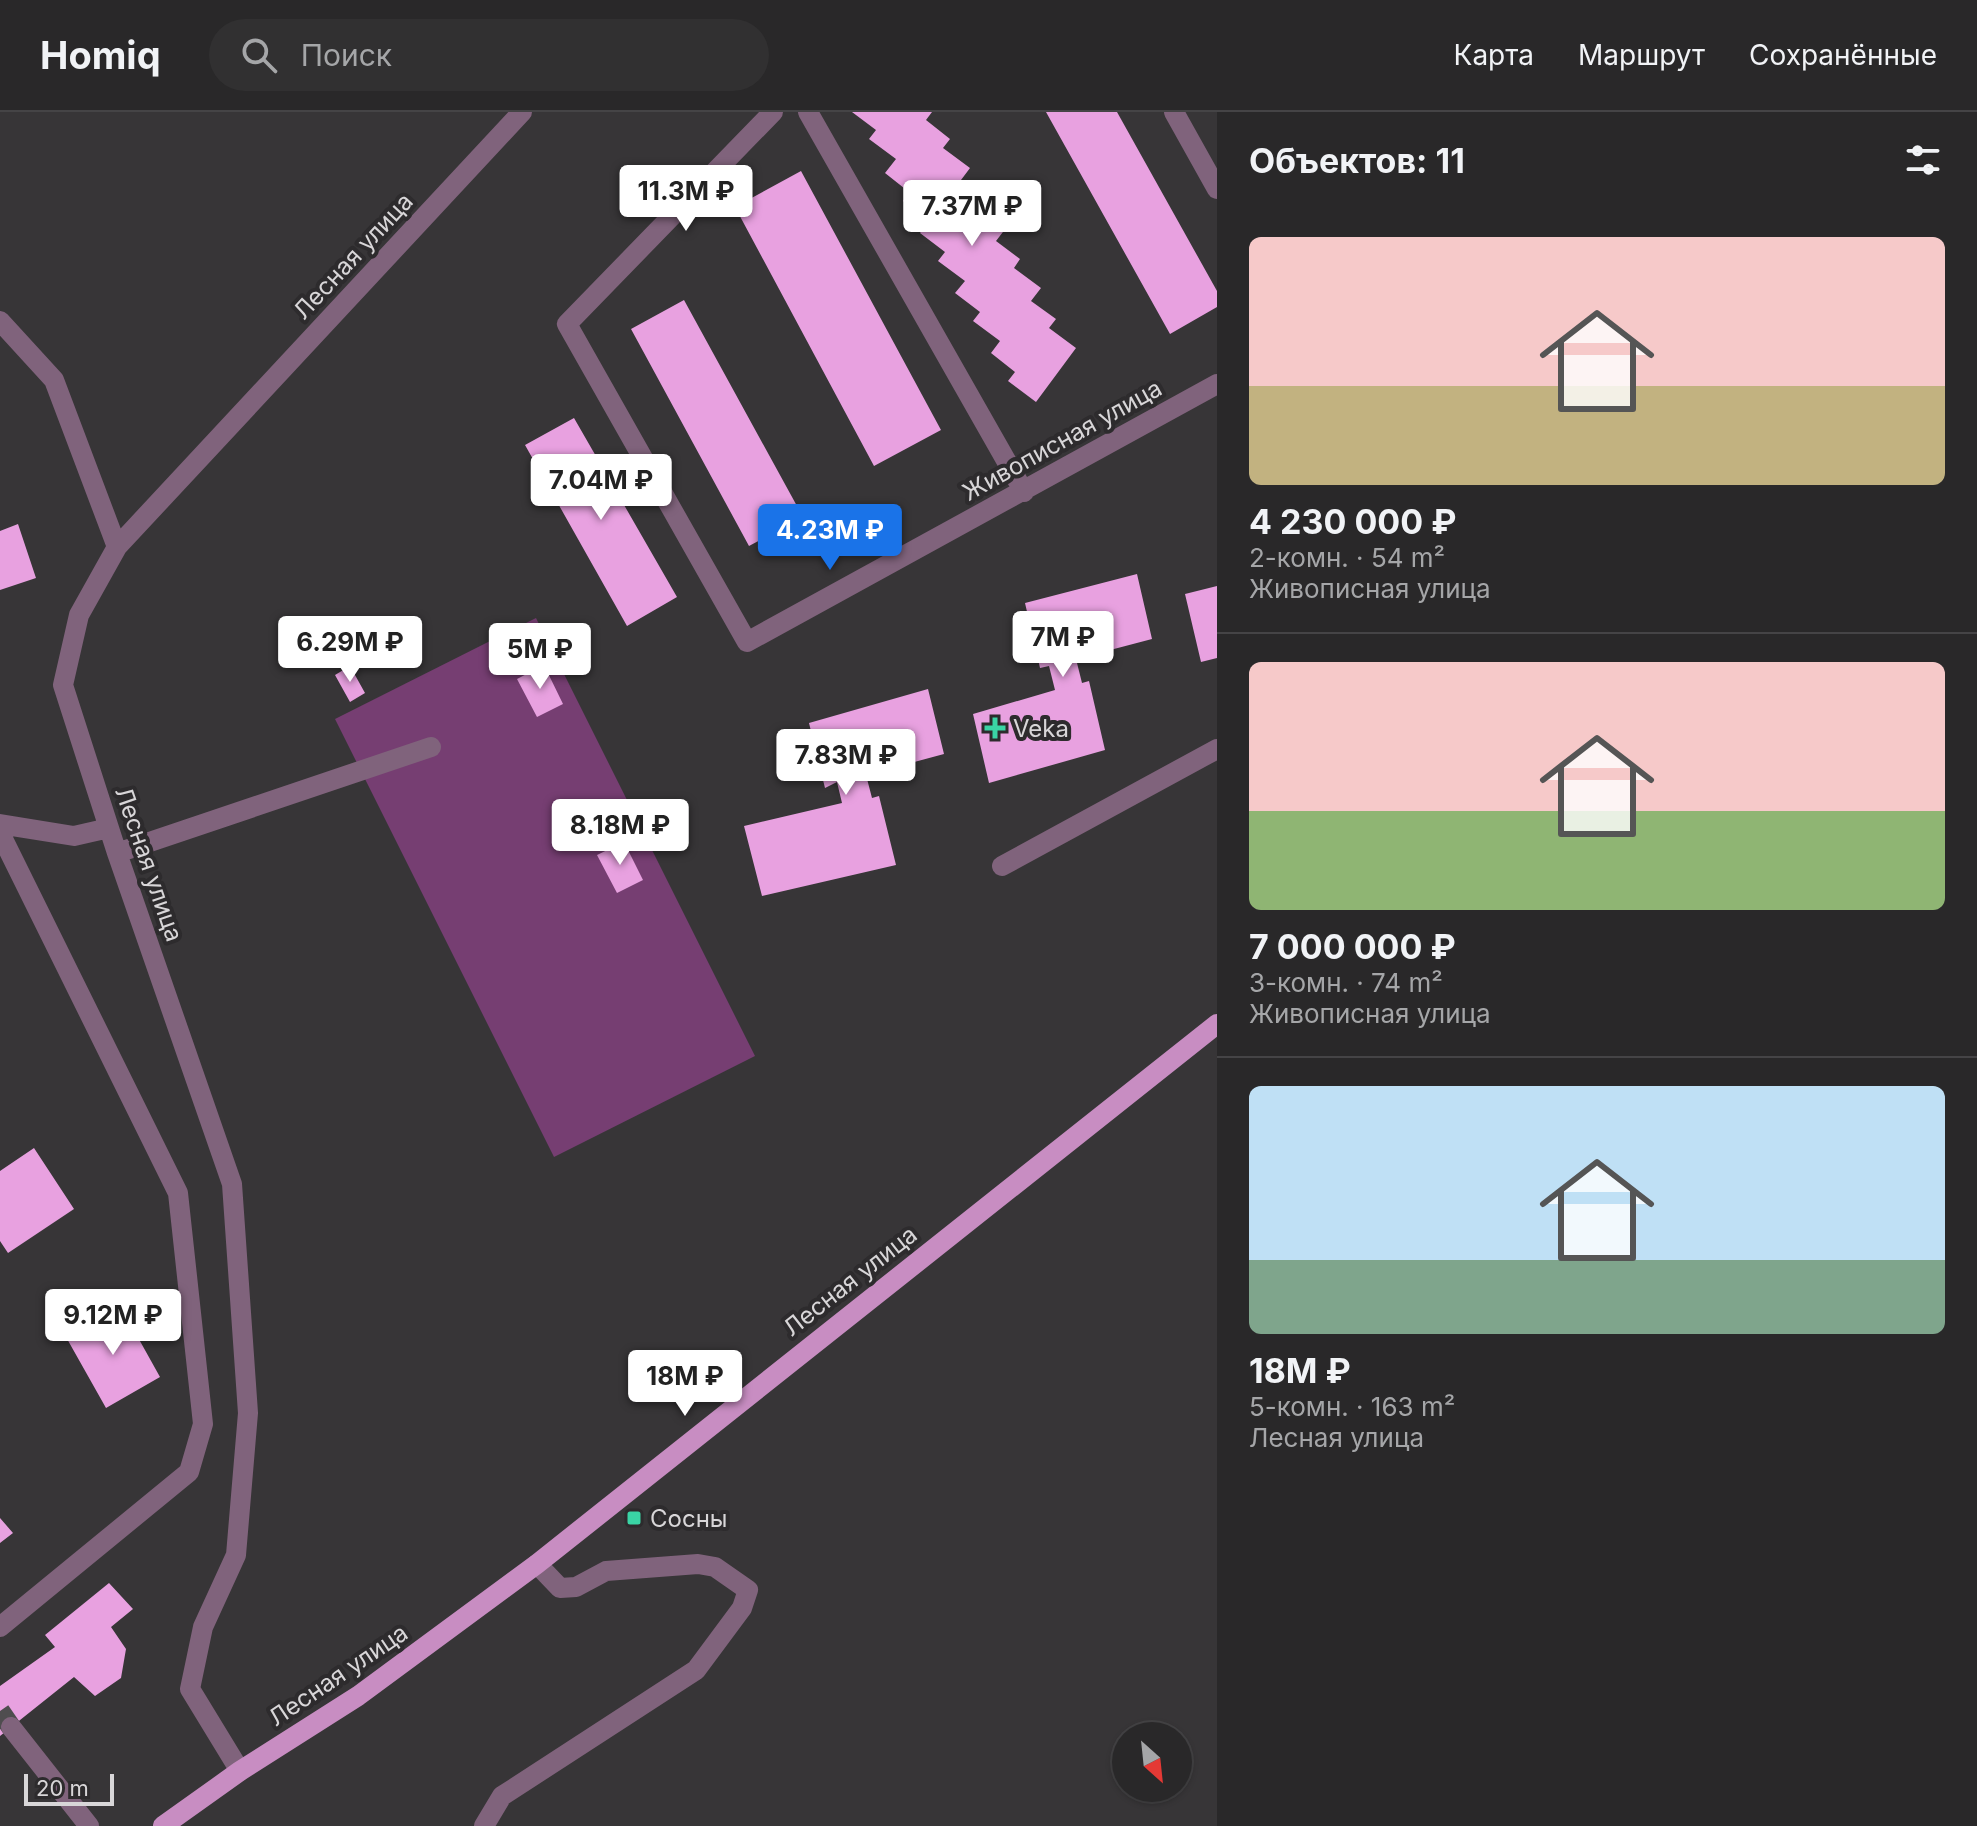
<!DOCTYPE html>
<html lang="ru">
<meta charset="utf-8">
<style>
:root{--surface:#292829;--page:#313031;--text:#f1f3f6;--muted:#a5a6a8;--line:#454446;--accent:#1a73e8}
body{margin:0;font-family:Inter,sans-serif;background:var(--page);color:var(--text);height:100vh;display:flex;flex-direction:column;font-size:30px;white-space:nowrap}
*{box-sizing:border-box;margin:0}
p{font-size:26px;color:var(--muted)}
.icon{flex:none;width:44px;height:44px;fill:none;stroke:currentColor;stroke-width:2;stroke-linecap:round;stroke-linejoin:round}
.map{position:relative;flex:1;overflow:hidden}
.details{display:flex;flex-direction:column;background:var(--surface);width:760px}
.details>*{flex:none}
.needle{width:52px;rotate:153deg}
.fabs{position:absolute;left:1112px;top:1610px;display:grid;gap:16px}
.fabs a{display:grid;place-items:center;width:80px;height:80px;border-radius:50%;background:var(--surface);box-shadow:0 2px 6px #0004,0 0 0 2px var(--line);font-size:40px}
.scale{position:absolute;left:24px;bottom:20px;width:90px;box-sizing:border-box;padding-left:8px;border:4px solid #d8d6d8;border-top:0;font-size:22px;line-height:28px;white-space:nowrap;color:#d8d6d8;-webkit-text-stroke:6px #2d2b2d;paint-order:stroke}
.price{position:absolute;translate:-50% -68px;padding:0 18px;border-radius:8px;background:#fff;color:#222;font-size:26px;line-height:52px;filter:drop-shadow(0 2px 4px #0008)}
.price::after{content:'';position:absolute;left:50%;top:48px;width:24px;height:18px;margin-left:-12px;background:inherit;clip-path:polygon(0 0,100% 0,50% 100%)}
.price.selected{background:var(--accent);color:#fff}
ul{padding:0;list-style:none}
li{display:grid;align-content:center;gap:16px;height:424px;padding:0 32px}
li+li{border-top:2px solid var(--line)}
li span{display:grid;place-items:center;height:248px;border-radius:12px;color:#555}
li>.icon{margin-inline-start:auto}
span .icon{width:144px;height:144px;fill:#fffc;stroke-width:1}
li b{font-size:34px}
h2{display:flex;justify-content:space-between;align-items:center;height:96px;padding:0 32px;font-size:34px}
header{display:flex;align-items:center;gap:48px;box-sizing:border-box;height:112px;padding:0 40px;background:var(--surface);border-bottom:2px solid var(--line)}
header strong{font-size:38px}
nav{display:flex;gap:44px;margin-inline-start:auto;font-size:28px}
.search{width:560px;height:72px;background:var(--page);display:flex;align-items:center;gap:20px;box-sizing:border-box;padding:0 28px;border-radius:44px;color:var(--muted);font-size:30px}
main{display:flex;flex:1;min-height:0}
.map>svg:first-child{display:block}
.green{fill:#763e72}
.building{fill:#e8a1e0}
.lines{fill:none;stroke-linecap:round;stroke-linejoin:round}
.minor-tunnel{stroke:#4f4d4f;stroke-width:20;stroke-dasharray:20 10;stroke-linecap:butt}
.minor{stroke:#80637c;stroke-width:20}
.major{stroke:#c88dc2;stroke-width:20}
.poi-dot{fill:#3ad4a5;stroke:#2d2b2d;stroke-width:3}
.labels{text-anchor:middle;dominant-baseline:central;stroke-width:8;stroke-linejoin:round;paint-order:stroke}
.street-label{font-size:24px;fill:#d8d6d8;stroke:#2d2b2d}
.poi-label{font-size:24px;fill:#d8d6d8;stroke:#2d2b2d;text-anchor:start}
</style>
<header>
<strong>Homiq</strong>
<div class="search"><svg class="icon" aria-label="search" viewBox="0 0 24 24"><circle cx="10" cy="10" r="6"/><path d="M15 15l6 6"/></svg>Поиск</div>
<nav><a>Карта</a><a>Маршрут</a><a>Сохранённые</a></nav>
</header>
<main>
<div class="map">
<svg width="1217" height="1714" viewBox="0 0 1217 1714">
<rect width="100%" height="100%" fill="#373537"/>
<path class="green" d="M 536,506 L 755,944 L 554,1045 L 335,607 Z"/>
<path class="building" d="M 852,0 L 932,0 L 926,8 L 950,27 L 943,36 L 970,56 L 961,68 L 985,87 L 979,96 L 1006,116 L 996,129 L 1020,147 L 1014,156 L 1041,176 L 1031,189 L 1056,207 L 1049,216 L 1076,236 L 1036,290 L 1008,269 L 1015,260 L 991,241 L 1000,229 L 973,209 L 980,200 L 955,181 L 965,169 L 938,149 L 945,140 L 920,121 L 929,109 L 903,89 L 909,80 L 885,61 L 896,47 L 869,27 L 876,18 Z
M 1046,0 L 1117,0 L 1217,179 L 1217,195 L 1170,222 Z
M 801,59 L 941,318 L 874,354 L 735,95 Z
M 684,188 L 803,405 L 749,434 L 631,217 Z
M 574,306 L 677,485 L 627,514 L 525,333 Z
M 18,412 L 36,466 L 0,478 L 0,419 Z
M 1137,462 L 1152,527 L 1076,547 L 1082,571 L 1089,569 L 1105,638 L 989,671 L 973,602 L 1055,578 L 1049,554 L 1040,556 L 1025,491 Z
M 1217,474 L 1217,546 L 1201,550 L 1185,482 Z
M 544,553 L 563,592 L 537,605 L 517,567 Z
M 350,554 L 365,581 L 350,590 L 335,563 Z
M 928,577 L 944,642 L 866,663 L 872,686 L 879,684 L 896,753 L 762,784 L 744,714 L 842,691 L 837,670 L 825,676 L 809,611 Z
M 624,730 L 643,768 L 617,781 L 597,743 Z
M 34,1036 L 74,1097 L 8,1141 L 0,1129 L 0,1059 Z
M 121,1195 L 160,1265 L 106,1296 L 66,1225 Z
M 0,1406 L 13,1421 L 0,1431 Z
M 109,1471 L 133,1497 L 111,1515 L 126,1537 L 121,1566 L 95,1584 L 74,1565 L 0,1624 L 0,1574 L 55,1535 L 45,1523 Z"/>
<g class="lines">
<path class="minor-tunnel" d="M 0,1599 L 11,1615"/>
<path class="minor" d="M 773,0 L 567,212 L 747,530 L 1217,272
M 808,0 L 1024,380
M 1174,0 L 1217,77
M 0,209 L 54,268 L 117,435
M 0,712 L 74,724 L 109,716
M 0,721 L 178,1081 L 203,1312 L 189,1360 L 0,1515
M 117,741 L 431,635
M 1002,754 L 1217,637
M 11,1615 L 89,1714
M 240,1659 L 190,1577 L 203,1515 L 236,1443 L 248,1301 L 232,1072 L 117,741 L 63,573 L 79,503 L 117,435 L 522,0
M 484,1714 L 502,1684 L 696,1558 L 742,1496 L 748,1478 L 715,1455 L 698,1452 L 606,1459 L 576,1475 L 560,1476 L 537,1452"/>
<path class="major" d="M 163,1714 L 240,1659 L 358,1584 L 537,1452 L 1217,912"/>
</g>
<g class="poi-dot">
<path d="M991 604h8v8h8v8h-8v8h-8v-8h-8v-8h8z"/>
<rect x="626" y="1398" width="16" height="16" rx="4"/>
</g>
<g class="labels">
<g class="street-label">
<text transform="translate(353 144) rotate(-47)">Лесная улица</text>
<text transform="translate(1062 328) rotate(-29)">Живописная улица</text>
<text transform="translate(149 752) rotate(71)">Лесная улица</text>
<text transform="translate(850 1169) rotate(-38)">Лесная улица</text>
<text transform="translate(338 1563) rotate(-34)">Лесная улица</text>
</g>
<g class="poi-label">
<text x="1013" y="616">Veka</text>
<text x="650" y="1406">Сосны</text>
</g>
</g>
</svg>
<div class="fabs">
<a><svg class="needle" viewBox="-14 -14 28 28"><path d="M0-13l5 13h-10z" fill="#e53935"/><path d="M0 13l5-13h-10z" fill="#a5a6a8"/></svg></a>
</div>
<div class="scale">20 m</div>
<b class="price" style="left:686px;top:121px">11.3M ₽</b>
<b class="price" style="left:972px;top:136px">7.37M ₽</b>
<b class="price" style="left:601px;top:410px">7.04M ₽</b>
<b class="price selected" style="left:830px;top:460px">4.23M ₽</b>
<b class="price" style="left:1063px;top:567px">7M ₽</b>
<b class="price" style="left:350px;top:572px">6.29M ₽</b>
<b class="price" style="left:540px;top:579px">5M ₽</b>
<b class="price" style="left:846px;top:685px">7.83M ₽</b>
<b class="price" style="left:620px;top:755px">8.18M ₽</b>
<b class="price" style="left:113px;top:1245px">9.12M ₽</b>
<b class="price" style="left:685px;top:1306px">18M ₽</b>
</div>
<section class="details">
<h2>Объектов: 11<svg class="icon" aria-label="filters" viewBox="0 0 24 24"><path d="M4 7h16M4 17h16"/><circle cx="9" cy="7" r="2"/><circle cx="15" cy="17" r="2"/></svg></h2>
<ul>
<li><span style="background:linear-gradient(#f6c9c9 60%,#c2b280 0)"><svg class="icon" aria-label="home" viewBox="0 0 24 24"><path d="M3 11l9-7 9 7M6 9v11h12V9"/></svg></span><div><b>4 230 000 ₽</b><p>2-комн. · 54 m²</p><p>Живописная улица</p></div></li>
<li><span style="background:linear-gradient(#f6c9c9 60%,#8fb573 0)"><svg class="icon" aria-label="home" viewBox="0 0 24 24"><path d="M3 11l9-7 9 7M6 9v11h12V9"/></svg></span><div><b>7 000 000 ₽</b><p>3-комн. · 74 m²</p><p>Живописная улица</p></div></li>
<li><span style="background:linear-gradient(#bfe0f5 70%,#7fa58c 0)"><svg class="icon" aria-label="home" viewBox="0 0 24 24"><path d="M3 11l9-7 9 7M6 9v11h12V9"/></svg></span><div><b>18M ₽</b><p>5-комн. · 163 m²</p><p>Лесная улица</p></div></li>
</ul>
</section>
</main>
